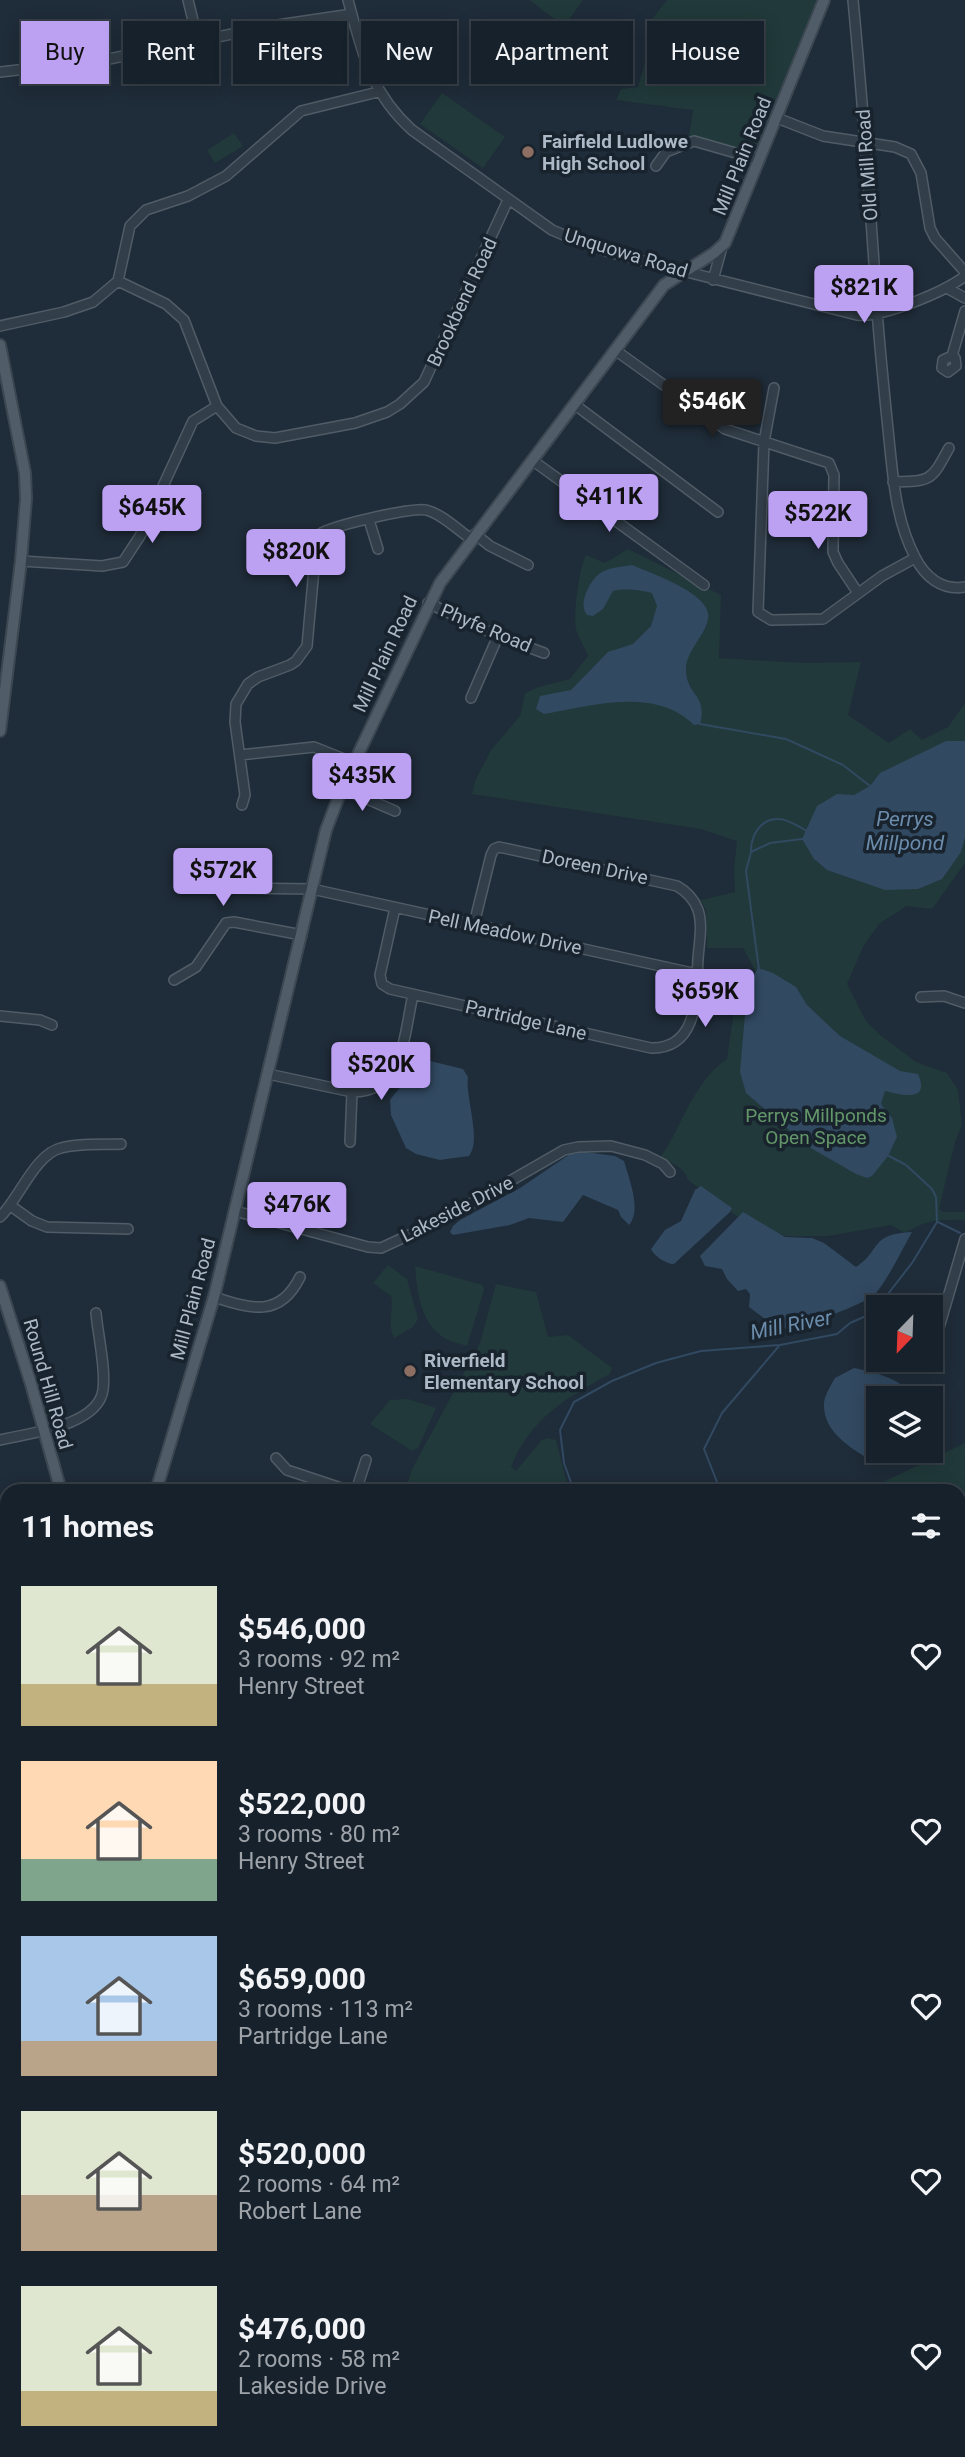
<!DOCTYPE html>
<meta charset="utf-8">
<style>
:root{--surface:#17212b;--page:#202933;--text:#f1f3f6;--muted:#9ea3a9;--line:#363e47;--accent:#bca0f2}
body{margin:0;font-family:Roboto,sans-serif;background:var(--page);color:var(--text);height:100vh;display:flex;flex-direction:column;font-size:26px;white-space:nowrap}
*{box-sizing:border-box;margin:0}
p{font-size:23px;color:var(--muted)}
.icon{flex:none;width:38px;height:38px;fill:none;stroke:currentColor;stroke-width:2;stroke-linecap:round;stroke-linejoin:round}
.map{position:relative;flex:1;overflow:hidden}
.details{position:absolute;left:0px;top:1484px;width:966px;height:973px;display:flex;flex-direction:column;background:var(--surface);border-radius:21px 21px 0 0;box-shadow:0 4px 18px #0003,0 0 0 2px var(--line)}
.details>*{flex:none}
.banner{position:absolute;left:21px;top:21px;width:924px;height:63px;display:flex;gap:14px}
.needle{width:46px;rotate:203deg}
.fabs{position:absolute;left:866px;top:1295px;display:grid;gap:14px}
.fabs a{display:grid;place-items:center;width:77px;height:77px;border-radius:0px;background:var(--surface);box-shadow:0 4px 18px #0003,0 0 0 2px var(--line);font-size:35px}
.price{position:absolute;translate:-50% -60px;padding:0 16px;border-radius:7px;background:var(--accent);color:#111;font-size:23px;line-height:46px;filter:drop-shadow(0 2px 4px #0008)}
.price::after{content:'';position:absolute;left:50%;top:42px;width:21px;height:16px;margin-left:-10px;background:inherit;clip-path:polygon(0 0,100% 0,50% 100%)}
.price.current{background:#222;color:#fff}
ul{padding:0;list-style:none}
li{display:flex;align-items:center;gap:21px;height:175px;padding:0 21px}
li span{display:grid;place-items:center;flex:none;width:196px;height:140px;border-radius:0px;color:#555}
li>.icon{margin-inline-start:auto}
span .icon{width:84px;height:84px;fill:#fffc;stroke-width:1}
li b{font-size:30px}
h2{display:flex;justify-content:space-between;align-items:center;height:84px;padding:0 21px;font-size:30px}
.pill{padding:0 24px;border-radius:0px;background:var(--surface);box-shadow:0 4px 18px #0003,0 0 0 2px var(--line);font-size:24px;line-height:63px}
.pill.current{background:var(--accent);color:#111}
.map>svg:first-child{display:block}
.green{fill:#21393a}
.water{fill:#314961}
.lines{fill:none;stroke-linecap:round;stroke-linejoin:round}
.stream{stroke:#314961;stroke-width:2}
.minor-casing{stroke:#505c67;stroke-width:12}
.major-casing{stroke:#3c4752;stroke-width:14}
.minor{stroke:#323e49;stroke-width:9}
.major{stroke:#505d69;stroke-width:10}
.education-dot{fill:#8d6e63;stroke:#18232d;stroke-width:2.5}
.labels{text-anchor:middle;dominant-baseline:central;stroke-width:7;stroke-linejoin:round;paint-order:stroke}
.poi-label{font-size:19px;font-weight:bold;fill:#adb9c6;stroke:#18232d;text-anchor:start}
.street-label{font-size:19px;fill:#adb9c6;stroke:#18232d}
.park-label{font-size:19px;fill:#63976a;stroke:#18232d}
.water-label{font-size:21px;font-style:italic;fill:#6b8cab;stroke:#18232d}
</style>
<div class="map">
<svg width="965" height="2457" viewBox="0 0 965 2457">
<rect width="100%" height="100%" fill="#1f2c39"/>
<path class="green" d="M 529,0 L 583,0 L 564,26 Z
M 667,0 L 817,0 L 755,154 L 689,136 L 693,110 L 616,100 L 621,89 L 638,87 L 646,59 L 645,28 Z
M 442,93 L 505,137 L 483,168 L 420,124 Z
M 234,133 L 243,146 L 215,163 L 207,150 Z
M 628,549 L 721,595 L 719,658 L 804,663 L 861,662 L 848,715 L 889,743 L 910,729 L 922,740 L 948,727 L 965,703 L 965,863 L 932,909 L 907,906 L 880,923 L 864,945 L 847,984 L 866,1021 L 879,1034 L 916,1062 L 947,1073 L 958,1090 L 962,1125 L 955,1142 L 939,1209 L 944,1212 L 965,1212 L 965,1220 C 942,1219 925,1220 905,1233 L 891,1225 L 828,1236 L 786,1236 L 742,1220 L 688,1180 C 684,1167 672,1163 660,1158 C 682,1127 694,1080 727,1059 L 734,1010 L 691,1003 L 692,978 L 756,988 L 761,981 L 743,948 L 707,948 L 706,911 L 701,900 L 735,892 L 734,870 L 737,841 L 701,829 L 472,794 L 476,779 L 491,750 L 520,716 L 525,693 L 539,687 L 570,679 L 588,656 C 585,647 578,638 576,629 C 573,616 579,567 586,555 L 605,563 Z
M 388,1265 L 407,1279 L 418,1319 L 413,1327 L 394,1338 C 387,1324 394,1312 391,1296 L 373,1283 Z
M 415,1266 L 483,1285 L 484,1290 L 467,1346 C 460,1344 452,1342 446,1339 C 421,1325 417,1293 415,1266 Z
M 496,1284 L 536,1292 L 548,1337 L 568,1335 L 612,1368 L 610,1374 C 567,1397 529,1420 511,1467 L 516,1471 L 542,1440 L 547,1438 L 556,1440 L 569,1491 L 405,1491 L 412,1469 L 480,1343 Z
M 408,1399 L 436,1408 L 418,1448 L 412,1451 L 370,1424 L 390,1400 Z
M 965,1443 L 965,1659 L 959,1661 L 959,1491 L 864,1491 Z"/>
<path class="water" d="M 632,565 C 650,573 714,594 708,619 C 705,636 686,651 686,669 C 686,696 708,694 700,724 L 694,725 C 655,686 591,706 544,714 L 536,709 L 540,696 L 571,690 L 608,652 L 633,644 L 651,626 L 657,606 L 652,593 C 639,590 627,588 613,591 L 603,609 L 593,616 L 587,615 C 582,608 583,601 586,593 C 597,568 607,569 632,565 Z
M 946,741 L 965,741 L 965,837 L 961,852 L 942,879 L 918,889 L 885,890 L 827,870 L 814,859 L 802,839 L 817,806 L 837,794 L 854,795 L 870,786 L 880,773 Z
M 758,968 L 773,973 L 796,987 L 807,1005 L 840,1036 L 900,1071 L 918,1074 C 931,1103 901,1095 885,1091 L 881,1104 L 892,1118 L 897,1137 L 888,1156 L 872,1176 L 867,1178 L 856,1174 L 809,1147 L 746,1093 L 740,1072 L 746,1003 L 753,976 Z
M 426,1060 L 463,1069 L 468,1077 C 465,1098 482,1139 469,1156 L 440,1160 L 416,1154 L 406,1148 L 391,1115 L 390,1100 C 393,1095 398,1091 401,1086 C 412,1069 405,1069 426,1060 Z
M 585,1152 L 615,1156 L 624,1161 C 629,1179 642,1210 629,1225 L 621,1217 L 618,1210 L 583,1195 L 563,1222 L 529,1218 L 510,1225 L 453,1235 L 450,1232 L 453,1226 L 460,1220 L 520,1188 L 570,1154 Z
M 701,1186 L 732,1208 L 730,1212 L 674,1264 C 666,1264 654,1256 651,1249 L 665,1230 L 681,1221 L 695,1190 Z
M 743,1212 L 785,1237 L 812,1238 L 824,1243 L 856,1267 C 882,1250 869,1234 912,1232 C 903,1248 886,1283 875,1294 C 864,1305 799,1328 783,1329 L 779,1332 L 771,1317 L 765,1319 L 749,1307 L 750,1294 L 746,1289 L 738,1291 L 727,1279 L 722,1269 L 705,1266 L 700,1256 Z
M 854,1368 C 874,1372 904,1379 914,1398 L 878,1398 L 878,1451 L 915,1451 L 911,1454 L 870,1460 C 850,1447 823,1432 824,1404 C 824,1396 831,1385 835,1378 Z"/>
<g class="lines">
<path class="stream" d="M 700,724 L 786,739 L 843,765 L 870,786
M 751,851 C 751,835 761,818 779,819 C 788,819 799,827 807,831
M 759,970 L 746,871 L 751,852 L 770,843 L 802,839
M 938,1222 L 960,1233
M 574,1491 L 564,1463 L 560,1430 L 574,1402 L 612,1381 L 656,1363 L 701,1351 L 780,1345 L 837,1334 L 850,1323 L 866,1316 L 884,1299 L 912,1263 L 937,1222 L 936,1197 L 932,1189 L 906,1165 L 887,1155
M 717,1491 L 719,1487 L 704,1449 L 722,1413 L 779,1346
M 196,2457 L 198,2450
M 544,2457 L 545,2450"/>
<g class="minor-casing">
<path id="minor" d="M 188,0 L 198,41
M 348,0 C 362,52 370,92 412,130 L 552,230 L 592,247 L 620,255 L 857,315 C 882,318 944,292 965,276
M 853,0 C 863,107 871,215 878,323 C 881,361 885,400 889,439 C 893,478 896,521 915,557 C 925,577 942,591 965,587
M 0,72 L 104,60 L 271,26 L 352,14
M 777,118 L 823,136 L 895,147 L 911,154 L 921,173 L 930,228 L 935,238 L 965,272
M 656,166 L 666,152 L 694,141 L 760,160
M 713,280 L 722,247
M 118,281 L 166,304 L 184,320 L 217,406 L 236,428 L 256,436 L 275,438 L 355,423 L 387,412 L 400,404 L 424,382 L 508,200
M 947,288 L 965,298
M 0,326 L 64,312 L 93,302 L 118,281 L 130,226 L 146,210 L 188,196 L 226,176 L 301,111 L 378,92
M 615,350 L 725,429 L 829,463 L 834,475 L 833,552 L 838,563 L 858,593
M 952,356 L 943,360 L 942,368 L 948,372 L 956,366 L 955,358 L 952,356 L 965,311
M 774,388 L 764,442 L 758,612 L 771,620 L 823,619 L 882,576 L 915,558
M 574,404 L 718,512
M 532,460 L 704,585
M 893,482 C 932,481 931,481 949,448
M 369,520 L 378,549
M 475,534 L 490,546 L 528,565
M 21,561 L 102,566 L 123,562 L 140,536 L 193,421 L 217,406
M 428,603 L 498,636 L 544,653
M 471,698 L 498,636
M 240,755 L 314,747 L 354,763
M 342,788 L 395,811
M 242,805 L 245,795 L 235,722 L 236,704 L 248,684 L 258,677 L 290,665 L 296,661 L 307,646 L 316,547 L 320,534 C 331,526 412,507 426,510 C 442,514 458,530 471,539
M 183,877 L 196,877 L 230,888 L 312,889 L 697,974
M 395,908 L 380,975 L 382,984 L 390,989 L 651,1048 C 700,1049 696,992 698,959 C 699,943 703,925 698,910 C 694,899 686,891 677,886 L 499,847 L 494,849 L 491,855 L 474,924
M 174,980 L 196,967 L 226,923 L 234,922 L 302,935
M 921,997 L 944,996 L 965,1003
M 0,1016 L 40,1020 L 52,1025
M 268,1074 L 352,1092 C 404,1093 404,1033 413,995
M 350,1142 L 352,1092
M 11,1206 L 32,1221 L 47,1227 L 128,1229
M 235,1211 L 368,1247 L 381,1248 L 446,1218 L 564,1150 L 578,1147 L 611,1146 L 645,1155 L 663,1164 L 670,1172
M 0,1217 C 19,1199 35,1154 61,1148 C 80,1143 102,1145 121,1144
M 214,1297 C 251,1309 280,1318 300,1277
M 931,1355 L 965,1239
M 0,1440 C 29,1433 98,1426 103,1390 C 106,1368 98,1336 96,1313
M 276,1458 L 287,1470 L 350,1491
M 356,1491 L 366,1460
M 0,1606 L 7,1595
M 959,1931 L 965,1923
M 0,1969 L 7,1966
M 0,2067 L 7,2066
M 0,2165 L 7,2163
M 0,2257 L 7,2255
M 0,2345 L 7,2343
M 0,2429 L 7,2427
M 386,2450 L 387,2457
M 732,2450 L 735,2457"/>
</g>
<g class="major-casing">
<path id="major" d="M 0,345 L 25,473 L 26,499 L 21,561 L 0,731
M 0,1286 L 31,1384 L 61,1491
M 156,1491 L 214,1297 L 326,830 L 342,788 L 440,583 L 664,285 L 714,253 L 725,243 L 824,0
M 0,1784 L 7,1773
M 959,2133 L 965,2130
M 635,2457 L 639,2450"/>
</g>
<use href="#minor" class="minor"/>
<use href="#major" class="major"/>
</g>
<g class="education-dot">
<circle cx="528" cy="152" r="7"/>
<circle cx="410" cy="1371" r="7"/>
</g>
<g class="labels">
<g class="poi-label">
<text x="542" y="141">Fairfield Ludlowe<tspan x="542" dy="22">High School</tspan></text>
<text x="424" y="1360">Riverfield<tspan x="424" dy="22">Elementary School</tspan></text>
</g>
<g class="street-label">
<text transform="translate(742 156) rotate(-68)">Mill Plain Road</text>
<text transform="translate(867 165) rotate(-94)">Old Mill Road</text>
<text transform="translate(626 253) rotate(17)">Unquowa Road</text>
<text transform="translate(462 302) rotate(-65)">Brookbend Road</text>
<text transform="translate(486 628) rotate(23)">Phyfe Road</text>
<text transform="translate(385 654) rotate(-65)">Mill Plain Road</text>
<text transform="translate(595 867) rotate(12)">Doreen Drive</text>
<text transform="translate(505 932) rotate(12)">Pell Meadow Drive</text>
<text transform="translate(526 1020) rotate(13)">Partridge Lane</text>
<text transform="translate(457 1209) rotate(-27)">Lakeside Drive</text>
<text transform="translate(193 1299) rotate(-75)">Mill Plain Road</text>
<text transform="translate(48 1384) rotate(74)">Round Hill Road</text>
</g>
<g class="park-label">
<text x="816" y="1115">Perrys Millponds<tspan x="816" dy="22">Open Space</tspan></text>
</g>
<g class="water-label">
<text x="905" y="819">Perrys<tspan x="905" dy="24">Millpond</tspan></text>
<text transform="translate(791 1325) rotate(-11)">Mill River</text>
</g>
</g>
</svg>
<div class="fabs">
<a><svg class="needle" viewBox="-14 -14 28 28"><path d="M0-13l5 13h-10z" fill="#e53935"/><path d="M0 13l5-13h-10z" fill="#9ea3a9"/></svg></a>
<a><svg class="icon" aria-label="layers" viewBox="0 0 24 24"><path d="M12 4l9 5-9 5-9-5zM3 14l9 5 9-5"/></svg></a>
</div>
<b class="price" style="left:864px;top:325px">$821K</b>
<b class="price current" style="left:712px;top:439px">$546K</b>
<b class="price" style="left:609px;top:534px">$411K</b>
<b class="price" style="left:152px;top:545px">$645K</b>
<b class="price" style="left:818px;top:551px">$522K</b>
<b class="price" style="left:296px;top:589px">$820K</b>
<b class="price" style="left:362px;top:813px">$435K</b>
<b class="price" style="left:223px;top:908px">$572K</b>
<b class="price" style="left:705px;top:1029px">$659K</b>
<b class="price" style="left:381px;top:1102px">$520K</b>
<b class="price" style="left:297px;top:1242px">$476K</b>
<div class="banner">
<a class="pill current">Buy</a>
<a class="pill">Rent</a>
<a class="pill">Filters</a>
<a class="pill">New</a>
<a class="pill">Apartment</a>
<a class="pill">House</a>
</div>
<section class="details">
<h2>11 homes<svg class="icon" aria-label="filters" viewBox="0 0 24 24"><path d="M4 7h16M4 17h16"/><circle cx="9" cy="7" r="2"/><circle cx="15" cy="17" r="2"/></svg></h2>
<ul>
<li><span style="background:linear-gradient(#dfe7d0 70%,#c2b280 0)"><svg class="icon" aria-label="home" viewBox="0 0 24 24"><path d="M3 11l9-7 9 7M6 9v11h12V9"/></svg></span><div><b>$546,000</b><p>3 rooms · 92 m²</p><p>Henry Street</p></div><svg class="icon" aria-label="heart" viewBox="0 0 24 24"><path d="M12 20l-8-8c-3-5 5-10 8-4 3-6 11-1 8 4z"/></svg></li>
<li><span style="background:linear-gradient(#ffd9b3 70%,#7fa58c 0)"><svg class="icon" aria-label="home" viewBox="0 0 24 24"><path d="M3 11l9-7 9 7M6 9v11h12V9"/></svg></span><div><b>$522,000</b><p>3 rooms · 80 m²</p><p>Henry Street</p></div><svg class="icon" aria-label="heart" viewBox="0 0 24 24"><path d="M12 20l-8-8c-3-5 5-10 8-4 3-6 11-1 8 4z"/></svg></li>
<li><span style="background:linear-gradient(#a9c7e8 75%,#b9a48a 0)"><svg class="icon" aria-label="home" viewBox="0 0 24 24"><path d="M3 11l9-7 9 7M6 9v11h12V9"/></svg></span><div><b>$659,000</b><p>3 rooms · 113 m²</p><p>Partridge Lane</p></div><svg class="icon" aria-label="heart" viewBox="0 0 24 24"><path d="M12 20l-8-8c-3-5 5-10 8-4 3-6 11-1 8 4z"/></svg></li>
<li><span style="background:linear-gradient(#dfe7d0 60%,#b9a48a 0)"><svg class="icon" aria-label="home" viewBox="0 0 24 24"><path d="M3 11l9-7 9 7M6 9v11h12V9"/></svg></span><div><b>$520,000</b><p>2 rooms · 64 m²</p><p>Robert Lane</p></div><svg class="icon" aria-label="heart" viewBox="0 0 24 24"><path d="M12 20l-8-8c-3-5 5-10 8-4 3-6 11-1 8 4z"/></svg></li>
<li><span style="background:linear-gradient(#dfe7d0 75%,#c2b280 0)"><svg class="icon" aria-label="home" viewBox="0 0 24 24"><path d="M3 11l9-7 9 7M6 9v11h12V9"/></svg></span><div><b>$476,000</b><p>2 rooms · 58 m²</p><p>Lakeside Drive</p></div><svg class="icon" aria-label="heart" viewBox="0 0 24 24"><path d="M12 20l-8-8c-3-5 5-10 8-4 3-6 11-1 8 4z"/></svg></li>
</ul>
</section>
</div>
